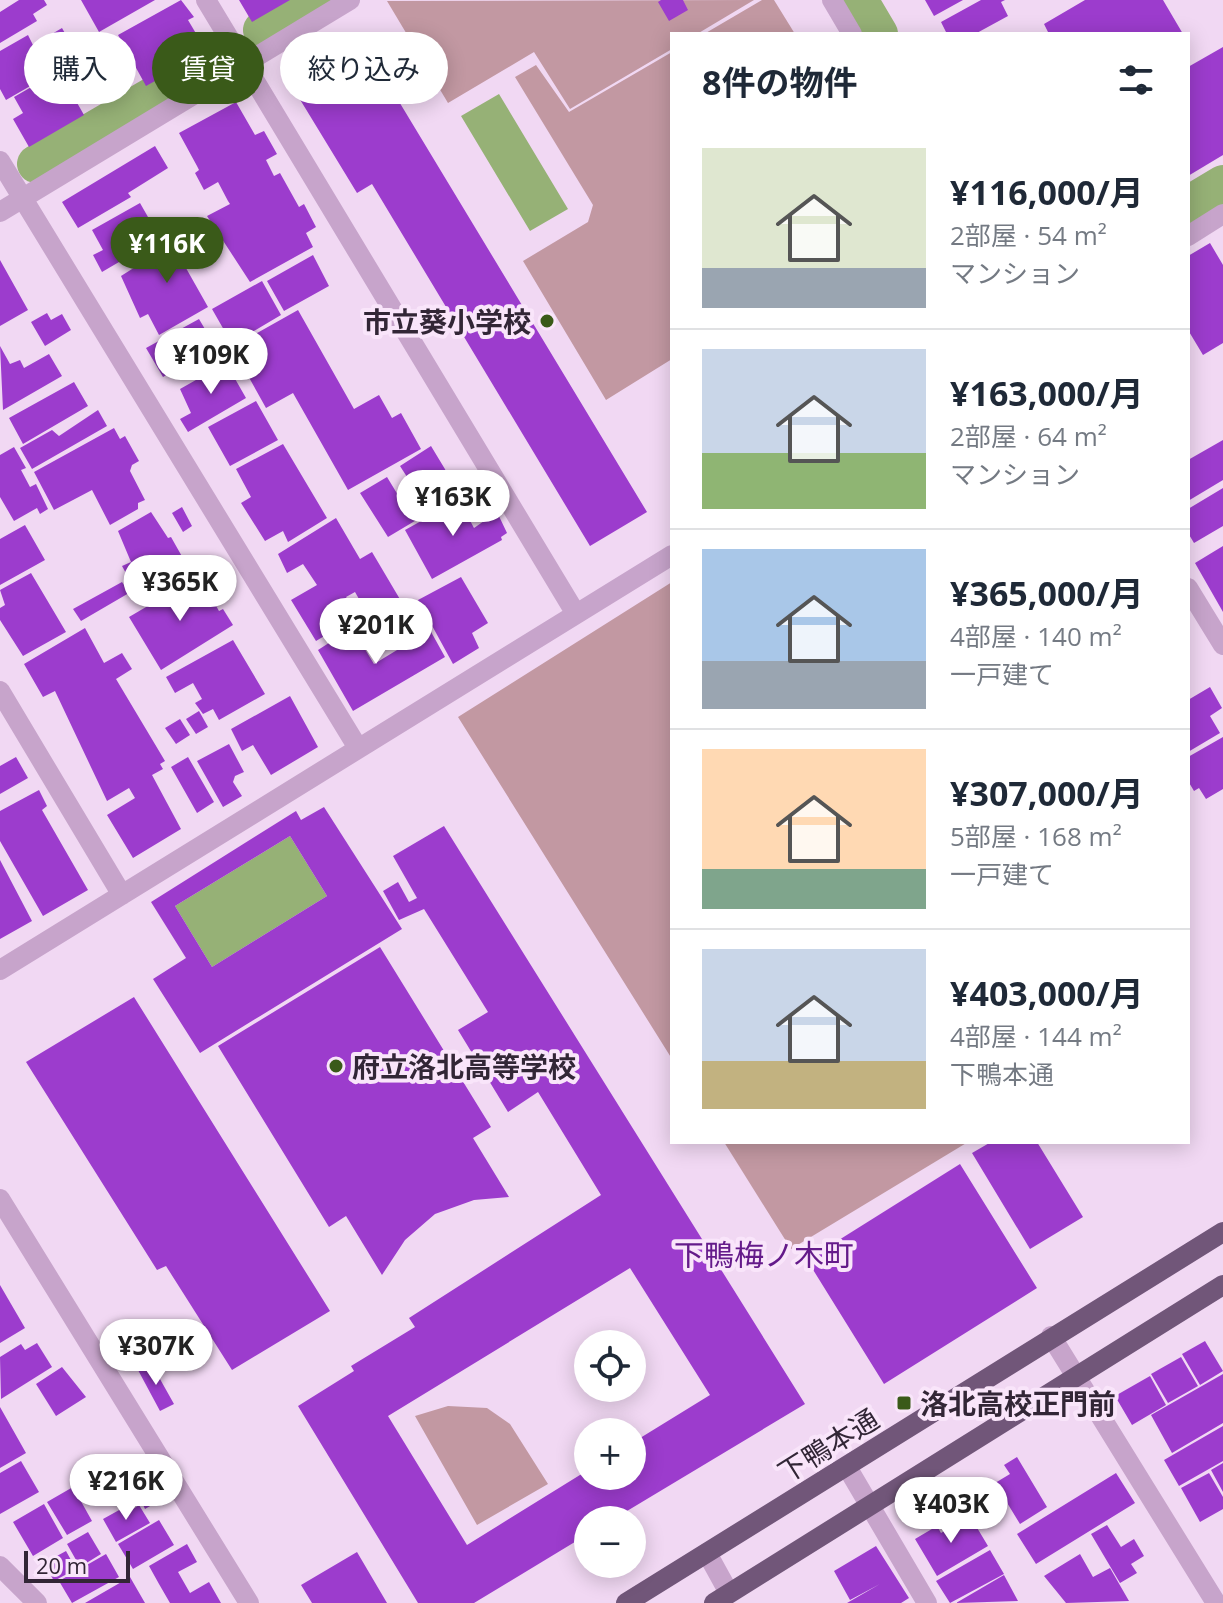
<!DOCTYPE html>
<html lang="ja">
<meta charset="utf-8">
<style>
:root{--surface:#fff;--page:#f6f6f7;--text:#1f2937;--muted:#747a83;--line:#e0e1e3;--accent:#3a5a19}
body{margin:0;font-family:"Open Sans","Noto Sans JP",sans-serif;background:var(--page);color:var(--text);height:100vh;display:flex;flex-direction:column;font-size:30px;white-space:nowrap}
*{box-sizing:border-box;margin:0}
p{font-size:26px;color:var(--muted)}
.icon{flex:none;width:44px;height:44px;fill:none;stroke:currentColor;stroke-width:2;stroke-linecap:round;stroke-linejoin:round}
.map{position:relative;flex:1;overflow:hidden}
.sheet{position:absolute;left:670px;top:32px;width:520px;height:1112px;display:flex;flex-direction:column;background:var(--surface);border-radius:0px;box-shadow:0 4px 20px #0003}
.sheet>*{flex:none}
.guide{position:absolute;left:24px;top:32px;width:526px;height:72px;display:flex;gap:16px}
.fabs{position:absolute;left:574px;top:1330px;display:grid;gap:16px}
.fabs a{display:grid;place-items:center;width:72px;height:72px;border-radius:50%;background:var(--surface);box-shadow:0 4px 20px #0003;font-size:40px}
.scale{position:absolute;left:24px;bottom:20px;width:106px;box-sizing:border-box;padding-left:8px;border:4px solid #322636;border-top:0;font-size:22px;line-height:28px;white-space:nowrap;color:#322636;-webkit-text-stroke:6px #f9e5fa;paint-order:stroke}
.price{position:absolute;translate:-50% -68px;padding:0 18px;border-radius:28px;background:#fff;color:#222;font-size:26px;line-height:52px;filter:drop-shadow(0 2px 4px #0008)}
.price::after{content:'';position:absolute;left:50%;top:48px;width:24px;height:18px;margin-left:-12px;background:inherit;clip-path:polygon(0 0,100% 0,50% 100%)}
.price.current{background:var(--accent);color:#fff}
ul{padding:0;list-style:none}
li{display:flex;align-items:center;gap:24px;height:200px;padding:0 32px}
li+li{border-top:2px solid var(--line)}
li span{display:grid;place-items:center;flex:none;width:224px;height:160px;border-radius:0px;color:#555}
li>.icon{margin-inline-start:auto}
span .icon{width:96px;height:96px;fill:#fffc;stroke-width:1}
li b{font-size:34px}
h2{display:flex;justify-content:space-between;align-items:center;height:96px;padding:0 32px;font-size:34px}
.pill{padding:0 28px;border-radius:36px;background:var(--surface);box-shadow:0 4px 20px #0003;font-size:28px;line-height:72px}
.pill.current{background:var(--accent);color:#fff}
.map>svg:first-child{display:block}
.green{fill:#c298a2}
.water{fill:#96b176}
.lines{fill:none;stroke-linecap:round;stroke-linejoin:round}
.canal{stroke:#96b176;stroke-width:38}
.building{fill:#9c3ccd;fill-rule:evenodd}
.minor{stroke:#c7a4cb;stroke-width:20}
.major{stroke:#715679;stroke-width:20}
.poi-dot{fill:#3a5a19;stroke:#f9e5fa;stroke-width:3}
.labels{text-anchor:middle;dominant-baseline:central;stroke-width:8;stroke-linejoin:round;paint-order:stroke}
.poi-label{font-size:28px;font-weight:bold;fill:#322636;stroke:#f9e5fa;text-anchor:start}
.street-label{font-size:28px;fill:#322636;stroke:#f9e5fa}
.neighbourhood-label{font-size:30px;fill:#641a8a;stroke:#f9e5fa}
</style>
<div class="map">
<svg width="1223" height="1603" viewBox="0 0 1223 1603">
<rect width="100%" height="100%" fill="#f1d8f3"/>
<path class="green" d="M 754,0 L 697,34 L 672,34 L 672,49 L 570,109 L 534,52 L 448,103 L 387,1 Z
M 762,0 L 774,0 L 795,34 L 704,34 Z
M 672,52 L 672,359 L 606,400 L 523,261 L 588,222 L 593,205 L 515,77 L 536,65 L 569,112 Z
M 672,582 L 672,1059 L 458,717 Z
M 724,1142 L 968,1142 L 791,1249 Z
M 448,1406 L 487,1408 L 510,1424 L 548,1484 L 477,1525 L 415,1416 Z"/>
<path class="water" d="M 499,94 L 568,209 L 530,231 L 461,116 Z
M 290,836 L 327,896 L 212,967 L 175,906 Z"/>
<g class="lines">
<path class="canal" d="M 859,0 L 879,34
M 262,30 L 313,0
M 36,164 L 216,59
M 1188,205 L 1223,184"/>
</g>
<path class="building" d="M 19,0 L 44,0 L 47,5 L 33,14 L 37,21 L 0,43 L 0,12 Z
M 81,0 L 155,0 L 99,32 Z
M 181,0 L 194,17 L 188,20 L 207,52 L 146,86 L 118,35 Z
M 239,0 L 290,0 L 252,22 Z
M 661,0 L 683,0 L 688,10 L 669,21 L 658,2 Z
M 925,0 L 963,0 L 934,16 Z
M 981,0 L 1005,0 L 1001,2 L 1008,16 L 975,34 L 947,34 L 941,22 Z
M 1085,0 L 1163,0 L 1183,34 L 1049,34 L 1044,24 Z
M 62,28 L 79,58 L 6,100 L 0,89 L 0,51 L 28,35 L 33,45 Z
M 371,43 L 398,86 L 392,90 L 647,512 L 590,546 L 372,184 L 357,193 L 293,88 Z
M 1223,47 L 1223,155 L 1188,176 L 1188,67 Z
M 59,71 L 84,115 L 29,147 L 13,119 L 23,113 L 14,97 Z
M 236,102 L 255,135 L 264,131 L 277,154 L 266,160 L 274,176 L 280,173 L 299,207 L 304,204 L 316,227 L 306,233 L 313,247 L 250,282 L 207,216 L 230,204 L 228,201 L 218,182 L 204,190 L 195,173 L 199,170 L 197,166 L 179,133 Z
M 155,146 L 168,168 L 128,193 L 131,197 L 78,228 L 62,202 Z
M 140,203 L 160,238 L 102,272 L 93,255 L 103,250 L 92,230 Z
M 197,228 L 206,247 L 182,261 L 208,307 L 159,335 L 148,314 L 140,318 L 121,276 Z
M 1210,243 L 1223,265 L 1223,343 L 1203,355 L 1188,330 L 1188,256 Z
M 313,255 L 329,286 L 284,311 L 267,281 Z
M 0,260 L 28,310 L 0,326 Z
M 262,281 L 281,315 L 232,344 L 212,309 Z
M 298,310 L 354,409 L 379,395 L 392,418 L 401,413 L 421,449 L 348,490 L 293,393 L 266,408 L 232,347 Z
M 47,313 L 51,320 L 62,314 L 71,330 L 45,346 L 31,322 Z
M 199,319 L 215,346 L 163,377 L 146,348 Z
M 0,346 L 10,364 L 20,360 L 24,368 L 49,354 L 62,376 L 3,410 Z
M 226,363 L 246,398 L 188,432 L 180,419 L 191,413 L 180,389 Z
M 74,382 L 88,406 L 23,444 L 9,418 Z
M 256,401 L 278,440 L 230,466 L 208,427 Z
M 98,410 L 107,426 L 32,469 L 20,448 L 52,430 L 59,436 Z
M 114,428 L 120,439 L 125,436 L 139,461 L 132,465 L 130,471 L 145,500 L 138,503 L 138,509 L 110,525 L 92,490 L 54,510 L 34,472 Z
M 1223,440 L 1223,480 L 1188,501 L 1188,460 Z
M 283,444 L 327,518 L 288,542 L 283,531 L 265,541 L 241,503 L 251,497 L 236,469 Z
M 431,446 L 460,494 L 388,537 L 360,493 L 387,477 L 401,500 L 416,491 L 400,466 Z
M 14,447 L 26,468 L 21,470 L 30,487 L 36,484 L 48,509 L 40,514 L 37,508 L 14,521 L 0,497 L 0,455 Z
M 1223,488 L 1223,526 L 1194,543 L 1188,533 L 1188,509 Z
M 459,500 L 474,528 L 497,512 L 507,533 L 501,537 L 502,540 L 432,579 L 405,530 Z
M 182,507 L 192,526 L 183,532 L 172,513 Z
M 151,512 L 168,538 L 171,537 L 184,560 L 134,588 L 122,566 L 131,562 L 118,531 Z
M 336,518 L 360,559 L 372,552 L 401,601 L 371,620 L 355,592 L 346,597 L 358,616 L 316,641 L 291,600 L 317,585 L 303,564 L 287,573 L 278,554 Z
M 25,525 L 45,560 L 0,585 L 0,539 Z
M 1223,546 L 1223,612 L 1195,563 Z
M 31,573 L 66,632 L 23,656 L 0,620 L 0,608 L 5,605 L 0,590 Z
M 199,576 L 219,611 L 223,609 L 233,625 L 161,670 L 129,617 Z
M 461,577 L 488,623 L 472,633 L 479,648 L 453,664 L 418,600 Z
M 122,582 L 129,593 L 81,621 L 73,609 Z
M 85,628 L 104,663 L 122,653 L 132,669 L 116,679 L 165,761 L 160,764 L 163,769 L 152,775 L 181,829 L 133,858 L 107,815 L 135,798 L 129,788 L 107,801 L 55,691 L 43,697 L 24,664 Z
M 352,628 L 374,664 L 430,630 L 445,657 L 353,711 L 318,650 Z
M 233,640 L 265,694 L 219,720 L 213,709 L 203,714 L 195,703 L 202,699 L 193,683 L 175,693 L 166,677 Z
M 1210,687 L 1222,708 L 1210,716 L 1220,733 L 1188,752 L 1188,700 Z
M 290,696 L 318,747 L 271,775 L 253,745 L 242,751 L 231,729 Z
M 199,711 L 208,727 L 196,734 L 186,719 Z
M 180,719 L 190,735 L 176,744 L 165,728 Z
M 1223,737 L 1223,789 L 1206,799 L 1199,788 L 1194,791 L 1188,781 L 1188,757 Z
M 229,744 L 244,772 L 235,776 L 233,782 L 242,796 L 223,807 L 197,761 Z
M 16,757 L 28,778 L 0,794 L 0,766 Z
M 188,757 L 214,802 L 197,813 L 171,767 Z
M 39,790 L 47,806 L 42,810 L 88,890 L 43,916 L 0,841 L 0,811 Z
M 324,807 L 402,929 L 200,1053 L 153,979 L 186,958 L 151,902 L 296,811 L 301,820 ZM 290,836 L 327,896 L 212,967 L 175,906 Z
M 444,826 L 805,1404 L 612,1520 L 588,1520 L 588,1534 L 474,1603 L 418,1603 L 298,1406 L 354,1371 L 351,1366 L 415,1327 L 409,1318 L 601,1195 L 538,1092 L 508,1112 L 458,1030 L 488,1012 L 424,909 L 399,920 L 383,891 L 398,882 L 409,902 L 417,898 L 393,856 ZM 630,1268 L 710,1395 L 632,1443 L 632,1476 L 588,1476 L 588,1470 L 467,1545 L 388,1416 Z
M 0,860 L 32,921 L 0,939 Z
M 380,947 L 491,1127 L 473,1138 L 509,1197 L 474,1200 L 435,1214 L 405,1240 L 382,1275 L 346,1216 L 329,1227 L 218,1046 Z
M 134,997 L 330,1311 L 232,1370 L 166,1266 L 157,1270 L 26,1062 Z
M 991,1142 L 1037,1142 L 1083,1217 L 1030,1249 L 972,1153 Z
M 960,1164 L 1037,1288 L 884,1384 L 807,1260 Z
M 0,1285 L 25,1328 L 0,1343 Z
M 1205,1341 L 1223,1371 L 1200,1385 L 1182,1354 Z
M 37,1343 L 52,1367 L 1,1399 L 0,1357 L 21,1344 L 25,1350 Z
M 1181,1357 L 1198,1386 L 1168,1403 L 1151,1374 Z
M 151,1363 L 174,1404 L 160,1411 L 138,1370 Z
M 62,1367 L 86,1397 L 56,1416 L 36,1384 Z
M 1223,1374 L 1223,1423 L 1172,1453 L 1151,1415 Z
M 1150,1376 L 1166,1405 L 1132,1425 L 1115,1396 Z
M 0,1407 L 26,1453 L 0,1468 Z
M 1223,1426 L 1223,1461 L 1179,1486 L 1164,1460 Z
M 1017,1457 L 1047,1507 L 1020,1524 L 995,1483 L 1010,1474 L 1004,1465 Z
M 21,1461 L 39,1492 L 0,1514 L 0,1473 Z
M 1223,1463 L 1223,1492 L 1211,1470 Z
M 1116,1473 L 1135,1503 L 1036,1564 L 1017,1534 Z
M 1209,1473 L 1223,1497 L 1223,1509 L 1200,1522 L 1181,1488 Z
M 977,1484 L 985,1496 L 947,1519 L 940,1506 Z
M 73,1487 L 92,1521 L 67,1535 L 47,1502 Z
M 155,1487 L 162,1499 L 145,1509 L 139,1496 Z
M 44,1504 L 63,1538 L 33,1556 L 13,1522 Z
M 130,1504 L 133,1509 L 139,1505 L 150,1523 L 116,1542 L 103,1519 Z
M 970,1516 L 988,1546 L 937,1576 L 915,1539 L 937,1526 L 941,1533 Z
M 159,1520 L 174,1545 L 133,1569 L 118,1544 Z
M 1107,1525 L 1121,1547 L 1134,1539 L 1144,1556 L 1131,1564 L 1137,1573 L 1120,1583 L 1091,1534 Z
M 88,1532 L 101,1554 L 80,1567 L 67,1544 Z
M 187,1544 L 197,1562 L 178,1572 L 190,1593 L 209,1582 L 221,1603 L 170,1603 L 159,1584 L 149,1566 Z
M 876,1546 L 909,1598 L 901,1603 L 847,1603 L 880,1584 L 850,1600 L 834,1571 Z
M 990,1550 L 1004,1574 L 950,1603 L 936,1581 Z
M 66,1551 L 76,1569 L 54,1581 L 44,1563 Z
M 357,1552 L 387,1603 L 312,1603 L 301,1585 Z
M 106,1554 L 119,1577 L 72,1603 L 59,1581 Z
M 1080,1554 L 1093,1577 L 1110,1568 L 1129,1601 L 1066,1603 L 1044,1576 Z
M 1004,1575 L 1018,1601 L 956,1603 Z
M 130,1577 L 145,1603 L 85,1603 Z"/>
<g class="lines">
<path class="minor" d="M 206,0 L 576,614
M 832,0 L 852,34
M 0,161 L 358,748
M 0,212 L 350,0
M 1188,236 L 1223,214
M 1188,588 L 1223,645
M 0,691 L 122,895
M 0,970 L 672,555
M 0,1199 L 249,1603
M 1051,1336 L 1216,1603
M 847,1467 L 927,1603
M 707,1553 L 729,1593
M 0,1566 L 37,1603"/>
<path class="major" d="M 626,1603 L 1223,1232
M 714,1603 L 1223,1285"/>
</g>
<g class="poi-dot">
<circle cx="547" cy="321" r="8"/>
<circle cx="336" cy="1066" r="8"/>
<rect x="896" y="1395" width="16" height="16" rx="4"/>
</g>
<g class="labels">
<g class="poi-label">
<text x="531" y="321" text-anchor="end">市立葵小学校</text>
<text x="352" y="1066">府立洛北高等学校</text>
<text x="920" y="1403">洛北高校正門前</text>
</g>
<g class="street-label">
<text transform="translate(828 1445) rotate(-32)">下鴨本通</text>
</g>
<g class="neighbourhood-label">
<text x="764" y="1254">下鴨梅ノ木町</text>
</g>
</g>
</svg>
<div class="fabs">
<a><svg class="icon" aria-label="locate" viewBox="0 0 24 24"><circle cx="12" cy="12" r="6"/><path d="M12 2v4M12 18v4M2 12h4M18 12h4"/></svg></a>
<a>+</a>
<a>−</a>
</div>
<div class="scale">20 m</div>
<b class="price current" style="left:167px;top:285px">¥116K</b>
<b class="price" style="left:211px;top:396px">¥109K</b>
<b class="price" style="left:453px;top:538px">¥163K</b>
<b class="price" style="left:180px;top:623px">¥365K</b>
<b class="price" style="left:376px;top:666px">¥201K</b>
<b class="price" style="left:156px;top:1387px">¥307K</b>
<b class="price" style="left:126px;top:1522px">¥216K</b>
<b class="price" style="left:951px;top:1545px">¥403K</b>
<div class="guide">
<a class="pill">購入</a>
<a class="pill current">賃貸</a>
<a class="pill">絞り込み</a>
</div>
<section class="sheet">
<h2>8件の物件<svg class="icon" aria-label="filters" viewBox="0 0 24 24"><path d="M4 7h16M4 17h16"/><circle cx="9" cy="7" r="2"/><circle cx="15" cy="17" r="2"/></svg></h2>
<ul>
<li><span style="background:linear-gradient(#dfe7d0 75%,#9aa5b1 0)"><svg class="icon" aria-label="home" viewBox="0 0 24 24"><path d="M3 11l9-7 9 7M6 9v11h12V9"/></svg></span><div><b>¥116,000/月</b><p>2部屋 · 54 m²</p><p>マンション</p></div></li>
<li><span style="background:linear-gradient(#c9d6e8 65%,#8fb573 0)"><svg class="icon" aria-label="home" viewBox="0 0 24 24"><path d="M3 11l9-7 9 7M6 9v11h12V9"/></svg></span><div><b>¥163,000/月</b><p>2部屋 · 64 m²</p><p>マンション</p></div></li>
<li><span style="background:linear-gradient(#a9c7e8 70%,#9aa5b1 0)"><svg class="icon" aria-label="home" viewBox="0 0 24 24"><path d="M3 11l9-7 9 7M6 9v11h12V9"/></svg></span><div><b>¥365,000/月</b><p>4部屋 · 140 m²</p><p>一戸建て</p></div></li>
<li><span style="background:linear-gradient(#ffd9b3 75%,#7fa58c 0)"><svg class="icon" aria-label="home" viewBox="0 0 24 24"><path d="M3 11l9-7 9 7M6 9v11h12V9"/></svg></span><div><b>¥307,000/月</b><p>5部屋 · 168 m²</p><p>一戸建て</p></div></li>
<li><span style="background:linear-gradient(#c9d6e8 70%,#c2b280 0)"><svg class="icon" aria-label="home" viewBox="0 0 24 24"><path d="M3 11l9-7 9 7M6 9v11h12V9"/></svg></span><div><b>¥403,000/月</b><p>4部屋 · 144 m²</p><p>下鴨本通</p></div></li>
</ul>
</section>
</div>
